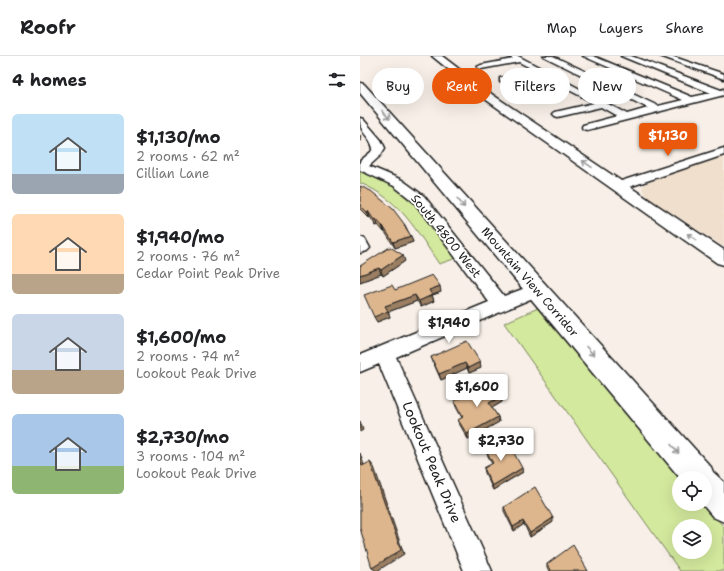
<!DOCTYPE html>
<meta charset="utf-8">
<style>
:root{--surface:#fff;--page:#f6f6f6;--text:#202124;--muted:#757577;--line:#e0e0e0;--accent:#ea580c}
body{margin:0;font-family:"Shantell Sans",sans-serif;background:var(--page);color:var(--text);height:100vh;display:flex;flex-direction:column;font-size:15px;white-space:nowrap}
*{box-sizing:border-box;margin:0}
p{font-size:13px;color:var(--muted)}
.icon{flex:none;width:22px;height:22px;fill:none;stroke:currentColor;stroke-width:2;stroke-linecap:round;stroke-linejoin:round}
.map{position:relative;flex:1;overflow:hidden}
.details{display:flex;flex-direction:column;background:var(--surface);width:360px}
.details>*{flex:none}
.top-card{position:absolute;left:12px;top:12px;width:292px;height:36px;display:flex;gap:8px}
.buttons{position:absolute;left:312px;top:415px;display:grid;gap:8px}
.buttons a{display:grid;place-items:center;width:40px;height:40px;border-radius:50%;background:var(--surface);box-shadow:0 4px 16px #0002;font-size:20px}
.price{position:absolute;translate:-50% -34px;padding:0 9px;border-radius:4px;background:#fff;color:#222;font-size:13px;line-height:26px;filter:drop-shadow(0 1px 2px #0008)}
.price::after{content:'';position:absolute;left:50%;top:24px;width:12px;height:9px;margin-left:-6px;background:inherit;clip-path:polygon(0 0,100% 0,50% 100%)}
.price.on{background:var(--accent);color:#fff}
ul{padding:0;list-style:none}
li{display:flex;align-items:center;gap:12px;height:100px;padding:0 12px}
li span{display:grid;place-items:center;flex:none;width:112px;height:80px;border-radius:6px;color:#555}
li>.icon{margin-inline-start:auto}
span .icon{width:48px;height:48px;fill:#fffc;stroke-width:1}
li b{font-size:17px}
h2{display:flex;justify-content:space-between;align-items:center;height:48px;padding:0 12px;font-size:17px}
.pill{padding:0 14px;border-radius:18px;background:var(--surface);box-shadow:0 4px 16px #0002;font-size:14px;line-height:36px}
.pill.on{background:var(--accent);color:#fff}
header{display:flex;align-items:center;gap:24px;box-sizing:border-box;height:56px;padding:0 20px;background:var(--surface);border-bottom:1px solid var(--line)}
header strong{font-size:19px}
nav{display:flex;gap:22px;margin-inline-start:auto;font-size:14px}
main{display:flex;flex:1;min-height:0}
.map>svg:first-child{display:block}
.built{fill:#f0dfcd}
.green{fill:#d3e99d;stroke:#78825c;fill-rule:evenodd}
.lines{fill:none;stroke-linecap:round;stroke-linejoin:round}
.minor-casing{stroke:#1c1c1c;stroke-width:3}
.highway-casing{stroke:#1c1c1c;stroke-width:3}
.minor{fill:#fff;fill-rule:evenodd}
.highway{fill:#fff;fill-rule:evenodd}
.wall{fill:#be9d7a;stroke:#1c1c1c}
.shaded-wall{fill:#9b7f63;stroke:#1c1c1c}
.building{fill:#ddb68e;stroke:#1c1c1c}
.oneway{stroke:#999}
.labels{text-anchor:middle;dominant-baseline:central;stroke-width:3.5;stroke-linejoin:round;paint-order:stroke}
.street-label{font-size:12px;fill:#1c1c1c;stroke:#fff}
.near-street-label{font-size:14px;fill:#1c1c1c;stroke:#fff}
</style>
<header>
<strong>Roofr</strong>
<nav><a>Map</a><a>Layers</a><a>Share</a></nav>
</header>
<main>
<section class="details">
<h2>4 homes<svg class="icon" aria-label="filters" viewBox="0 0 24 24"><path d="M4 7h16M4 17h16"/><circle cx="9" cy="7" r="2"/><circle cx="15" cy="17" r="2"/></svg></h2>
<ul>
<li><span style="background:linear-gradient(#bfe0f5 75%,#9aa5b1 0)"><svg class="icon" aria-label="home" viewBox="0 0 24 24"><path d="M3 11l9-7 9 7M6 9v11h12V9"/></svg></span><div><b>$1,130/mo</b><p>2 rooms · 62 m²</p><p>Cillian Lane</p></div></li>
<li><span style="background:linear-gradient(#ffd9b3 75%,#b9a48a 0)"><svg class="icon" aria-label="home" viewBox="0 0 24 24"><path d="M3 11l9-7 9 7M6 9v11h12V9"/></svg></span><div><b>$1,940/mo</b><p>2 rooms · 76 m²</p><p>Cedar Point Peak Drive</p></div></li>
<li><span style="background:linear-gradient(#c9d6e8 70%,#b9a48a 0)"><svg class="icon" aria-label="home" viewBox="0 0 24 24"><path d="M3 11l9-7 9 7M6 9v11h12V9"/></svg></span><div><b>$1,600/mo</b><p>2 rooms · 74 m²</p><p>Lookout Peak Drive</p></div></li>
<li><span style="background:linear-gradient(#a9c7e8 65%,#8fb573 0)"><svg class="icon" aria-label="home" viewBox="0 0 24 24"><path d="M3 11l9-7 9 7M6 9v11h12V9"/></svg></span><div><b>$2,730/mo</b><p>3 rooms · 104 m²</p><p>Lookout Peak Drive</p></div></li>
</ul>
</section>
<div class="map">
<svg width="364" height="515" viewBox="0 0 364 515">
<rect width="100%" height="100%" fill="#f8f0e8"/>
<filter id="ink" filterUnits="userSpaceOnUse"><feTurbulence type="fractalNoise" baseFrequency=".025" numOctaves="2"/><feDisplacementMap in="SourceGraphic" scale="8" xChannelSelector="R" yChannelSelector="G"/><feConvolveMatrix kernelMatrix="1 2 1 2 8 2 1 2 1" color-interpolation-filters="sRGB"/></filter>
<g filter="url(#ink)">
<path class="built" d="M 364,100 L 364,191 L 287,141 L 282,133 L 284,128 L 289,126 Z"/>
<path class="green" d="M 0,116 C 17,122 35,130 49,142 C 68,158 82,182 97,202 L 79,208 C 56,174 41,144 0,127 Z
M 178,252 L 322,422 L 319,422 L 319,448 L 344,448 L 364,471 L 364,515 L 320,515 L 144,267 ZM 319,470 L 345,470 L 345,496 L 319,496 Z"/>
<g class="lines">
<g class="minor-casing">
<path id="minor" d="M 149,0 L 158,0 L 267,58 L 288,52 L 183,0 L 193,0 L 298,50 L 323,44 L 223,0 L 233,0 L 332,41 L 351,37 L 261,0 L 271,0 L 361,34 L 364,33 L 364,39 L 227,74 L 223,73 L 222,71 L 223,69 L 257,60 L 241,51 L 198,61 L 195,60 L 193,58 L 195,56 L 234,47 L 209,34 L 168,43 L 165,42 L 164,40 L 165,38 L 203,30 L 182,19 L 140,26 L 140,22 L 176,15 L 159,6 L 121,13 L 117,11 L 121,9 L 153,3 Z
M 300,0 L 311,0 L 364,18 L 364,23 Z
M 0,62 L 3,63 L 21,84 L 25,92 L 20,100 L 9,110 L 42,124 L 64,140 L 144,240 L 176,228 L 182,230 L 185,234 L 182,238 L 36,301 L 132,515 L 104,515 L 19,308 L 0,316 L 0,299 L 129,246 L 54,146 L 34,130 L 0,114 L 0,105 L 11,96 L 13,92 C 9,78 0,79 0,62 Z
M 364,92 L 364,99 L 263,133 L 255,133 L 253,130 L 255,127 Z
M 0,181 L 5,183 L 10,192 L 7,195 L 0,197 Z"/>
</g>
<g class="highway-casing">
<path id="highway" d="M 72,0 L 82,0 L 133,39 L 364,194 L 364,209 L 357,207 L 125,43 Z
M 0,27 L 4,28 L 351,411 L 353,416 L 364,426 L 364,466 L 353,461 L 342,448 L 345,448 L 345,422 L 320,422 L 0,37 Z"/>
</g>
<use href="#minor" class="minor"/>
<use href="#highway" class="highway"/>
</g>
<path class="wall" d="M 0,130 L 45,169 L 47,173 L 53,186 L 35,192 L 25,176 L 24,176 L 18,169 L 16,170 L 10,161 L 9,162 L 0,153 Z
M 45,205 L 23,220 L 21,218 L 0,226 L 0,210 Z
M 35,234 L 81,236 L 72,239 L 74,245 L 61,251 L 57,245 L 28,256 L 30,261 L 17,266 Z
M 71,301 L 120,306 L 121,312 L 109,317 L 107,312 L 81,324 L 73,306 Z
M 141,341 L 142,346 L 132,352 L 138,361 L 139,366 L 108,383 L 100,369 L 98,364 L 102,362 L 96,351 L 94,345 Z
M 125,393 L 163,416 L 133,434 L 125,417 L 124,412 L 132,408 L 127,398 Z
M 144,451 L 193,466 L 170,481 L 164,468 L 154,475 L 144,455 Z
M 187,508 L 228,515 L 189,515 L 187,511 Z"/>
<path class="shaded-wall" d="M 0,79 L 2,84 L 0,85 Z
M 8,155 L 10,161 L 9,162 L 7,156 Z
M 16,163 L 18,169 L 16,170 L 14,164 Z
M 22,170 L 23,170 L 25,176 L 24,176 Z
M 51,180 L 53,186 L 35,192 L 33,186 Z
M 43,199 L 45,205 L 23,220 L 21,214 Z
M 19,212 L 21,218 L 0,226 L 0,219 Z
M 80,230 L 81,236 L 70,240 L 69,234 Z
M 55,239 L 57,245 L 28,256 L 30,261 L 17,266 L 14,261 L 25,250 Z
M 72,239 L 74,245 L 61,251 L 59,245 Z
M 120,306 L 121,312 L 109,317 L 108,312 Z
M 105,307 L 107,312 L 81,324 L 79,318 Z
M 141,341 L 142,346 L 130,353 L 129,347 Z
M 138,361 L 139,366 L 108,383 L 107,378 Z
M 0,365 L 3,374 L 0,376 Z
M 0,397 L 6,415 L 2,410 L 0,404 Z
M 10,406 L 14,411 L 44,498 L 17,515 L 12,512 Z
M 162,412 L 163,416 L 133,434 L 132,430 Z
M 193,462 L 193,466 L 170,481 L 170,477 Z
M 163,465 L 164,468 L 154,475 L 153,471 Z"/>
<path class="building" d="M 0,130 L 11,135 L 33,153 L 45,169 L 44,169 L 51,180 L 33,186 L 23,170 L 22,170 L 16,163 L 14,164 L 8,155 L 7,156 L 0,149 Z
M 30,191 L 43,199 L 21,214 L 19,212 L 0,219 L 0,210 Z
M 72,219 L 80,230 L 69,234 L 72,239 L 59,245 L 55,239 L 25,250 L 28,255 L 14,261 L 4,239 L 32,229 L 35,234 Z
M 107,285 L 120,306 L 108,312 L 105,307 L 79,318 L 71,301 Z
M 131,326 L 141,341 L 129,347 L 138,361 L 107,378 L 98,364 L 103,361 L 94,345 Z
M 146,382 L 162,412 L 132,430 L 124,412 L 133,407 L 125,393 Z
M 0,404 L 2,410 L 10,406 L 41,494 L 12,512 L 0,472 Z
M 175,431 L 193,462 L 170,477 L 163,465 L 153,471 L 144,451 Z
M 213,489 L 228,515 L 191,515 L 187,508 Z"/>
<defs><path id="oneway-shaft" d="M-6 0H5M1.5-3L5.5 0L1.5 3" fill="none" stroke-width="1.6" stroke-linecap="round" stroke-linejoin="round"/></defs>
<g class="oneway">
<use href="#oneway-shaft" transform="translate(26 59) rotate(48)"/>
<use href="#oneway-shaft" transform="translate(227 108) rotate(-145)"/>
<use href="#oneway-shaft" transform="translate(101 147) rotate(51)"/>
<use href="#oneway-shaft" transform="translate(332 181) rotate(-145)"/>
<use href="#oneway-shaft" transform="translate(230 295) rotate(49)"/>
<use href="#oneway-shaft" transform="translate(315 393) rotate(49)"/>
</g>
</g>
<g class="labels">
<g class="street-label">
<text transform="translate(86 180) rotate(51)">South 4800 West</text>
<text transform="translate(170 226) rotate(49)">Mountain View Corridor</text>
</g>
<g class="near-street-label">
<text transform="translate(72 406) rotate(67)">Lookout Peak Drive</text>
</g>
</g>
</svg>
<div class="buttons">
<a><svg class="icon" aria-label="locate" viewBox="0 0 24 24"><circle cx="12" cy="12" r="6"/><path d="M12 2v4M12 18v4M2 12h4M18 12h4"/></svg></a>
<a><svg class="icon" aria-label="layers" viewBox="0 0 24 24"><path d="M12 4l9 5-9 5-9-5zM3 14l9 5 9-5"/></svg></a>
</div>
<b class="price on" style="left:308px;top:101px">$1,130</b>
<b class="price" style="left:89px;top:288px">$1,940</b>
<b class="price" style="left:117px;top:352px">$1,600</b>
<b class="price" style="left:141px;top:406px">$2,730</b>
<div class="top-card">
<a class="pill">Buy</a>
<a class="pill on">Rent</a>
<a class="pill">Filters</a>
<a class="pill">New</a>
</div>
</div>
</main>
